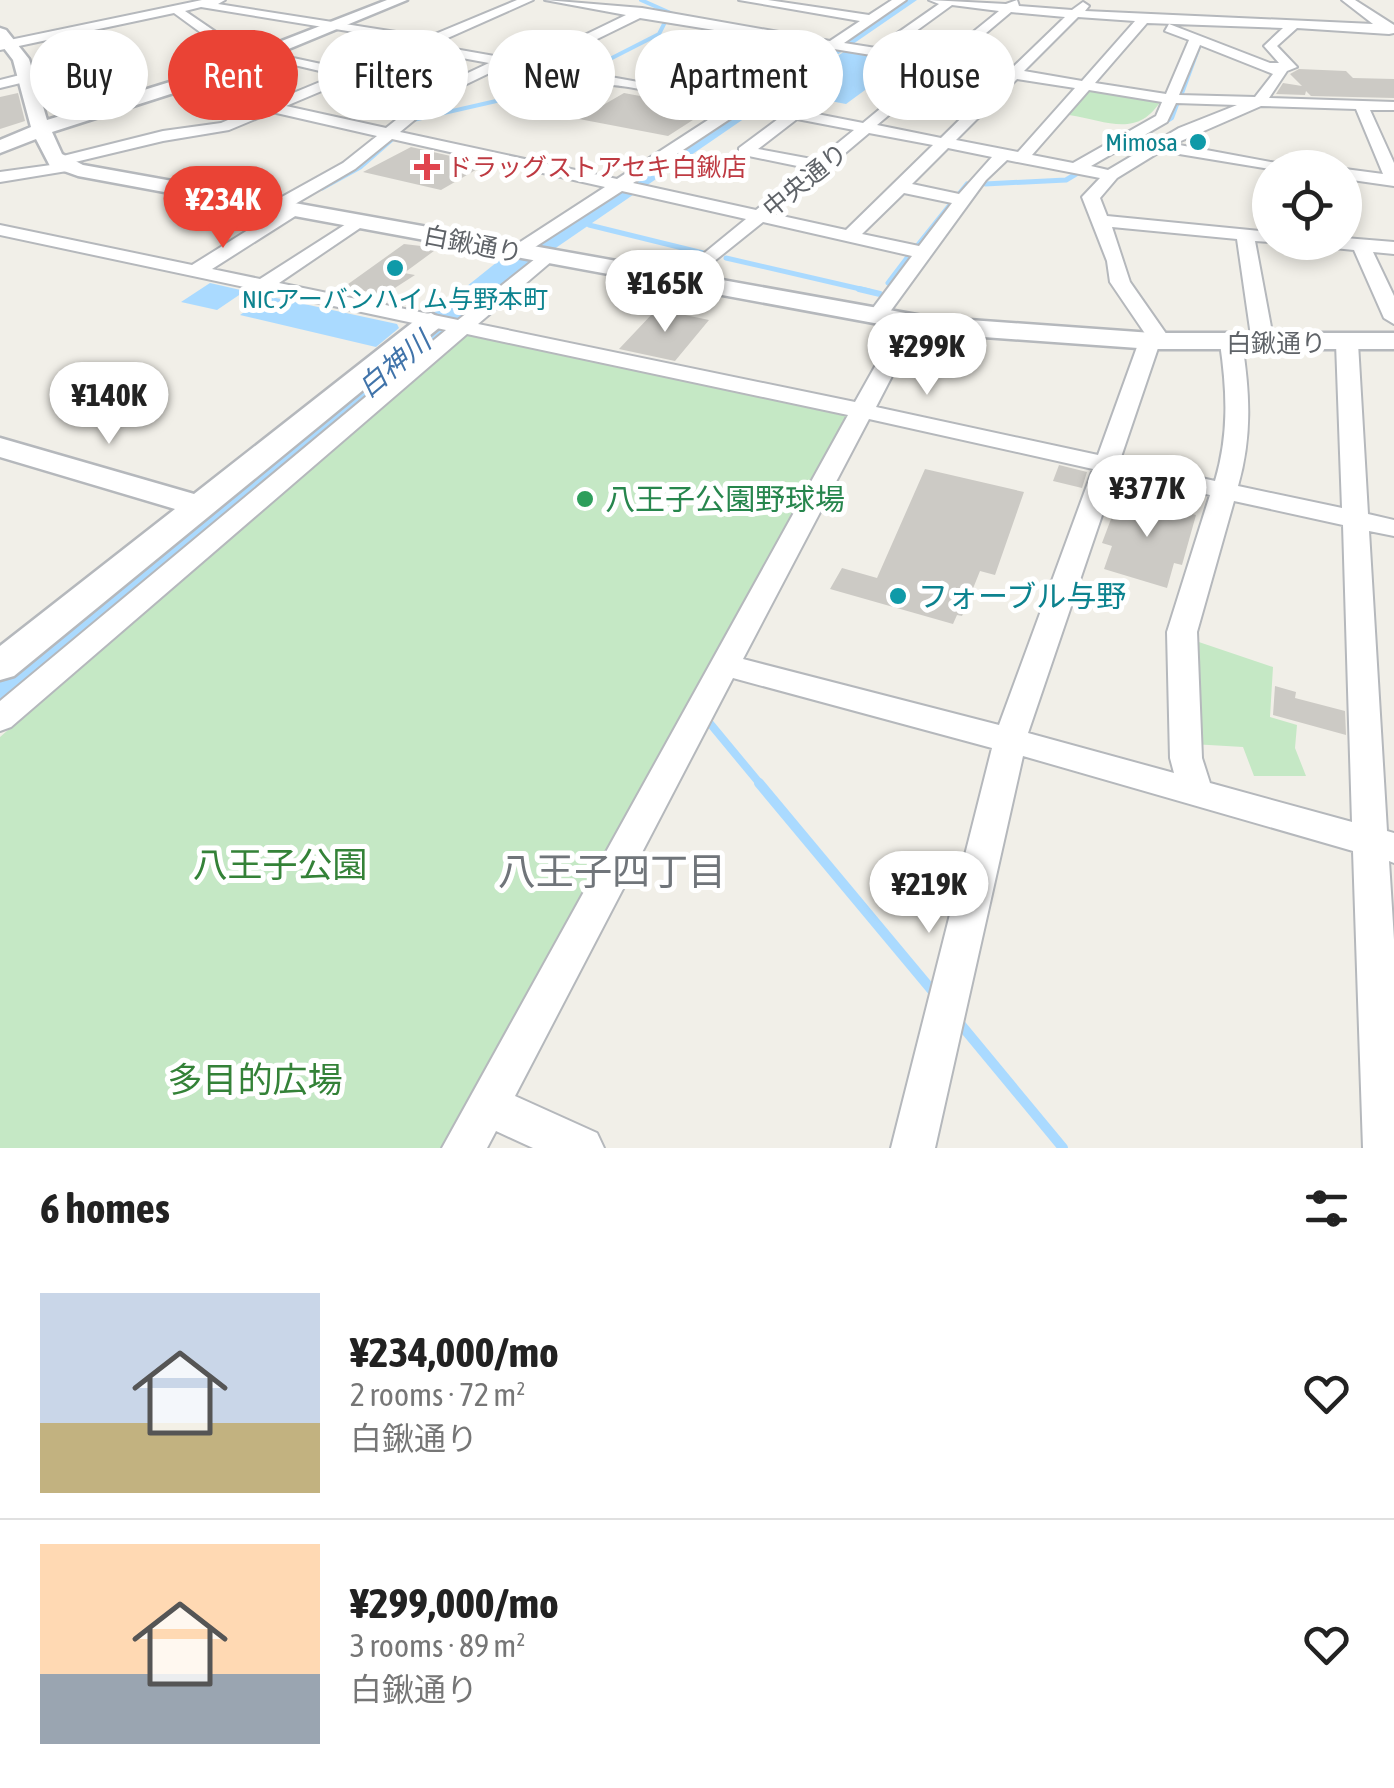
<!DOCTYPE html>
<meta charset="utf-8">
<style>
:root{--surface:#fff;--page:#f6f6f6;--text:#222;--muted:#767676;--line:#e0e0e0;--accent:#ea4335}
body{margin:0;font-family:"Asap Condensed","Noto Sans JP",sans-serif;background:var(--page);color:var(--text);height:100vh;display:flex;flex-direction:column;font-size:38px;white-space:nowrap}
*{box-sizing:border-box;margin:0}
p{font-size:32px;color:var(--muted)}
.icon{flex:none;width:55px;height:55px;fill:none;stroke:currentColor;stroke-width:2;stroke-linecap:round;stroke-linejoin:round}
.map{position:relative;height:1148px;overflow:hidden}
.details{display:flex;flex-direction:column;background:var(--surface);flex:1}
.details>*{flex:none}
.guide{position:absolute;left:30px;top:30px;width:1335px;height:90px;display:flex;gap:20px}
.controls{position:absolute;left:1252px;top:150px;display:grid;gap:20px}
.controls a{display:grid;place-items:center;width:110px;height:110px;border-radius:50%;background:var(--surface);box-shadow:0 5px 15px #0003;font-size:50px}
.price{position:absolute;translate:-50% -85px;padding:0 22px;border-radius:35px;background:#fff;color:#222;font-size:32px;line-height:65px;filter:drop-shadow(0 2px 5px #0008)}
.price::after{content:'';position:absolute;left:50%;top:60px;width:30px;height:22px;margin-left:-15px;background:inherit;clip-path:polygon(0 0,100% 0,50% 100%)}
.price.on{background:var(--accent);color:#fff}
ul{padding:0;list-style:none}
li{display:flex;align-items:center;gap:30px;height:250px;padding:0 40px}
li+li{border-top:2px solid var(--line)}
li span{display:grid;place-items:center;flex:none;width:280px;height:200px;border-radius:0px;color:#555}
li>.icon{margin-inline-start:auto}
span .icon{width:120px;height:120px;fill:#fffc;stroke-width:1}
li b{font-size:42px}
h2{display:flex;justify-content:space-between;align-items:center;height:120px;padding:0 40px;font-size:42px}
.chip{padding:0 35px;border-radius:45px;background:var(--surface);box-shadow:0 5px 15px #0003;font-size:35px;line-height:90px}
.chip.on{background:var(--accent);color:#fff}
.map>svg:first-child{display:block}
.green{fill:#c5e8c5}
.water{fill:#aadaff}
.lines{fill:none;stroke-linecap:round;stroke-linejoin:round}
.stream-far4{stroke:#aadaff;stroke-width:4}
.stream-far3{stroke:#aadaff;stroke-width:5}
.stream-far2{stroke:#aadaff;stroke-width:6}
.stream-far1{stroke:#aadaff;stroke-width:8}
.stream{stroke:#aadaff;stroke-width:10}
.river{fill:#aadaff;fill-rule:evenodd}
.building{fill:#cccac5}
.minor-casing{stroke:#b5b8bc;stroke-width:4}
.tertiary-casing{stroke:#b5b8bc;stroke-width:5}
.minor{fill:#fff;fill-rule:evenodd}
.tertiary{fill:#fff;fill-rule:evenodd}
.culture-dot{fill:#0f9aa8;stroke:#fff;stroke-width:4}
.health-dot{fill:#e0444e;stroke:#fff;stroke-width:4}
.leisure-dot{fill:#2e9e5b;stroke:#fff;stroke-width:4}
.labels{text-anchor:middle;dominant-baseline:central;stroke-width:10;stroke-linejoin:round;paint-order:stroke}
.far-culture-label{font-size:25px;fill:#0d838f;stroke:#fff;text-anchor:end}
.far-health-label{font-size:25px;fill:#be3a42;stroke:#fff;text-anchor:start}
.far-street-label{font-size:25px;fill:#5f6368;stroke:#fff}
.far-water-label{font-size:28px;font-style:italic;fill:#4174aa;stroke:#fff}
.leisure-label{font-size:30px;fill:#27864d;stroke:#fff;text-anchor:start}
.culture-label{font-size:30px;fill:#0d838f;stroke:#fff;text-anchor:start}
.near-park-label{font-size:35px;fill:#348238;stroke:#fff}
.near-neighbourhood-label{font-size:38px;fill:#70757a;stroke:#fff}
</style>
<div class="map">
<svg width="1394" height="1148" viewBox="0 0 1394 1148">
<rect width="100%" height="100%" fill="#f1efe8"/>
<path class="green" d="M 1089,88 L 1162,99 C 1138,139 1108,121 1069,115 Z
M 466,333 L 847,412 L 850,416 L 442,1148 L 0,1148 L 0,737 Z
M 1187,638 L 1273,667 L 1270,717 L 1297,725 L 1295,748 L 1306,776 L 1254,776 L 1243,747 L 1192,744 Z"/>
<path class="water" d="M 845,51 L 906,60 L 846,104 L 809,97 L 793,108 L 766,104 Z
M 210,283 L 245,291 L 217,310 L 181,302 Z
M 267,296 L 397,324 L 399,328 L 376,347 L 240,315 Z"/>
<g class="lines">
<path class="stream-far4" d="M 1181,96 L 1200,44
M 413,120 L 553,88 L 659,34 L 666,20 L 675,15 L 641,0
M 1161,125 L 1172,118 L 1178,102"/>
<path class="stream-far3" d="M 985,184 L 1066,180 L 1081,171
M 322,188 L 360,167 L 392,139
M 959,194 L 967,184
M 589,225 L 703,253
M 917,246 L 953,201
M 726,258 L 869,291
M 888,283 L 910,254"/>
<path class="stream-far2" d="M 859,289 L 880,294"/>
<path class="stream-far1" d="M 708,721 L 761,785"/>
<path class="stream" d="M 759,783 L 935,994
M 957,1020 L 1063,1148"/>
<path class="river" d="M 893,0 L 917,0 L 544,256 L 19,704 L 0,709 L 0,661 L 522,242 Z"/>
</g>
<path class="building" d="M 1299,69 L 1346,71 L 1353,78 L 1394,79 L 1394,98 L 1311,96 L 1306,91 L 1305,95 L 1276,94 L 1283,83 L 1302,86 L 1290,74 Z
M 18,93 L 25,121 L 0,129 L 0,97 Z
M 624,93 L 710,109 L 668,136 L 579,119 Z
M 411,147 L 486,164 L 441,190 L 363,172 Z
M 404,244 L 438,248 L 404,273 L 415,275 L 384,295 L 344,287 Z
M 666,311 L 709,320 L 675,361 L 619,349 L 653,313 L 663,315 Z
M 1059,465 L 1087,472 L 1082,488 L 1053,481 Z
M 925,469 L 1024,492 L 995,575 L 980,571 L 962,616 L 957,615 L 953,624 L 830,589 L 842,568 L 877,578 Z
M 1120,495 L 1196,515 L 1182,565 L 1174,563 L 1167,588 L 1104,569 L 1112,546 L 1102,543 Z
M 1275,686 L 1296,692 L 1295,698 L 1345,711 L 1346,735 L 1273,715 Z"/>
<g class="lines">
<g class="minor-casing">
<path id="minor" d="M 202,0 L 225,0 L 218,4 L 428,37 L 517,0 L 533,0 L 432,45 L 529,62 L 626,15 L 545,0 L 642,8 L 830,41 L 860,21 L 739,0 L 768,0 L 869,15 L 892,0 L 906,0 L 844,43 L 876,48 L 939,4 L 929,0 L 1006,4 L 1017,0 L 1019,6 L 1072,10 L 1083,2 L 1089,6 L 1085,11 L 1373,24 L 1342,0 L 1355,0 L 1394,25 L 1394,33 L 1389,34 L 1297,28 L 1277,46 L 1297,67 L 1287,71 L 1269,98 L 1394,102 L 1394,110 L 1370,110 L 1394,163 L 1394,186 L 1345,179 L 1345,169 L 1383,174 L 1356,109 L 1261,106 L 1174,144 L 1303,168 L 1270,169 L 1161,151 L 1117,178 L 1100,198 L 1107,216 L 1270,232 L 1270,242 L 1255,241 L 1274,343 L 1263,349 L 1252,343 L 1237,239 L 1112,227 L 1130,282 L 1167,335 L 1158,348 L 1120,460 L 1215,481 C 1229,434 1227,391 1220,343 L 1231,337 L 1242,343 C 1250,393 1252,437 1238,486 L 1342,508 L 1336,343 L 1347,337 L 1358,343 L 1368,514 L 1394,520 L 1394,536 L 1369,531 L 1387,831 L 1394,833 L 1394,863 L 1389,861 L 1394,940 L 1394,1148 L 1363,1148 L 1353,851 L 1023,756 L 935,1148 L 891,1148 L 992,748 L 733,678 L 515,1096 L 597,1133 L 604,1148 L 533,1148 L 496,1131 L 487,1148 L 442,1148 L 848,415 L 467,334 L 11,727 L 0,731 L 0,701 L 446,330 L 0,235 L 0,225 L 192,265 L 277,212 L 268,207 L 271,203 L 343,163 L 377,136 L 272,112 L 229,130 L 163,141 L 71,163 L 73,170 L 0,182 L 0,172 L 51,165 L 51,159 L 163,131 L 221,123 L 256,108 L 170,89 L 170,83 L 269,103 L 337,75 L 256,56 L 256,50 L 349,70 L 415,42 L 201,7 L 185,11 L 251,56 L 251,62 L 241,62 L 174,13 L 0,50 L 0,42 ZM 952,5 L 999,11 L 941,58 L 890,50 ZM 1011,12 L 1065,17 L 1011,69 L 954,60 ZM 1078,17 L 1135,21 L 1082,81 L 1024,71 ZM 640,18 L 820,47 L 738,100 L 544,65 ZM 1147,23 L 1283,28 L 1264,46 L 1279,63 L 1270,63 L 1169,24 L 1165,31 L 1189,40 L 1166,94 L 1095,83 ZM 1200,45 L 1263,70 L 1273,74 L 1255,97 L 1179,95 ZM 834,49 L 933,65 L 863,123 L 755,102 ZM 419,50 L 489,63 L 436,88 L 386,128 L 286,106 ZM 504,66 L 590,82 L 557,99 L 535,98 L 533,101 C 562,120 577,91 604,85 C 617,82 708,103 728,107 L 617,179 L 400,132 L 446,94 ZM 946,67 L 1004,76 L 941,138 L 877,125 ZM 1017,79 L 1075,88 L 1018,152 L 956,140 ZM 1089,90 L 1162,102 L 1156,116 L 1073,163 L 1032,155 ZM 1176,103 L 1237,105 L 1179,128 L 1108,170 L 1091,166 L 1167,122 ZM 745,109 L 782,116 L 739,148 L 739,154 L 807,168 L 756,210 L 633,183 ZM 797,119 L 854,130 L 817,160 L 758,149 ZM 869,133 L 933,145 L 846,230 L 773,214 ZM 392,139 L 605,187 L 511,248 L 509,252 L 518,258 L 622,191 L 746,219 L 675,277 L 672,281 L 682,287 L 763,222 L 912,256 L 867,316 L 877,322 L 884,320 L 986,180 L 1007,160 L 1100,178 L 1082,197 L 1107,261 L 1110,282 L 1146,335 L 1137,347 L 1098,455 L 876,407 L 920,322 L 910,316 L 900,322 L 855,402 L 478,324 L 552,261 L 554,257 L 545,251 L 458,320 L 279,283 L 363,226 L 363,218 L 357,217 L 260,279 L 212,269 L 300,213 L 303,209 L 295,204 L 355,169 ZM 948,148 L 992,157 L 959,194 L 912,184 ZM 904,193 L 952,203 L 919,246 L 862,234 ZM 869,419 L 1093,469 L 999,725 L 743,659 ZM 1116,474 L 1210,495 L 1167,632 L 1170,758 L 1174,773 L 1028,733 ZM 1234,501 L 1343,525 L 1352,822 L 1210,783 L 1202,758 L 1197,632 Z
M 28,73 L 33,74 L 33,80 L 0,88 L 0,80 Z
M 1345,238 L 1394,242 L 1394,254 L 1373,252 L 1394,296 L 1394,324 L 1384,318 L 1354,250 L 1324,247 L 1315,242 L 1345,242 Z"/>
</g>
<g class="tertiary-casing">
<path id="tertiary" d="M 387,0 L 407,0 L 211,81 L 52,132 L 62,154 L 83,165 L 928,317 L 1152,333 L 1394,333 L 1394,349 L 1152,349 L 928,333 L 78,176 L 50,166 L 36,139 L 0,153 L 0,140 L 31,127 L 13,60 L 0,43 L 0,28 L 6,30 L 29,59 L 47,120 L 199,73 Z
M 431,313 L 444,321 L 440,327 L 14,676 L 0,680 L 0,646 L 175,509 L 0,457 L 0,438 L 194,494 L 422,315 Z"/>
</g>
<use href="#minor" class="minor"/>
<use href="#tertiary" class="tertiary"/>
</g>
<g class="culture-dot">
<circle cx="1198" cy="142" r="10"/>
<circle cx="395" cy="268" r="10"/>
<circle cx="898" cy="596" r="10"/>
</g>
<path class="health-dot" d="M422 152h10v10h10v10h-10v10h-10v-10h-10v-10h10z"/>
<circle class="leisure-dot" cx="585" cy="499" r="10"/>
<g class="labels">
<g class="far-culture-label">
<text x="1178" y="142">Mimosa</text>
<text x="395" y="299" text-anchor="middle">NICアーバンハイム与野本町</text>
</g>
<g class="far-health-label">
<text x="447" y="167">ドラッグストアセキ白鍬店</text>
</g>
<g class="far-street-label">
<text transform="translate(805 180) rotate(-39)">中央通り</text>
<text transform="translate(473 244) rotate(11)">白鍬通り</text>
<text x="1276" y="343">白鍬通り</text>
</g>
<g class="far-water-label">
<text transform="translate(394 364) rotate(-40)">白神川</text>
</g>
<g class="leisure-label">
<text x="605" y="499">八王子公園野球場</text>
</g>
<g class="culture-label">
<text x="918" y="596">フォーブル与野</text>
</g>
<g class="near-park-label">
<text x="280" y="864">八王子公園</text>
<text x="255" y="1079">多目的広場</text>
</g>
<g class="near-neighbourhood-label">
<text x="612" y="871">八王子四丁目</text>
</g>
</g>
</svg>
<div class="controls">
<a><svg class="icon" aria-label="locate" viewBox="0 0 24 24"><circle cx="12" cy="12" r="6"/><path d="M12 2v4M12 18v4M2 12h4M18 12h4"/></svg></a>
</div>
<b class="price on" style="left:223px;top:251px">¥234K</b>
<b class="price" style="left:665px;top:335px">¥165K</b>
<b class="price" style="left:927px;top:398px">¥299K</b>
<b class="price" style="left:109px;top:447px">¥140K</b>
<b class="price" style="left:1147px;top:540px">¥377K</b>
<b class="price" style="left:929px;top:936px">¥219K</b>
<div class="guide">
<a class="chip">Buy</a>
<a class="chip on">Rent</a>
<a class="chip">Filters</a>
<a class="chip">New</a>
<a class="chip">Apartment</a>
<a class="chip">House</a>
</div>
</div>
<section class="details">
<h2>6 homes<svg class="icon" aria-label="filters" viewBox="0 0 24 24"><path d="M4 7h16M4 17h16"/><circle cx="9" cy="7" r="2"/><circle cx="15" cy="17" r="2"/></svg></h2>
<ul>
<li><span style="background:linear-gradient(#c9d6e8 65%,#c2b280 0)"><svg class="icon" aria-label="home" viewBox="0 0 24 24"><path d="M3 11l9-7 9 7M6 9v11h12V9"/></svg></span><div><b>¥234,000/mo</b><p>2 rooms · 72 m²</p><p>白鍬通り</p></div><svg class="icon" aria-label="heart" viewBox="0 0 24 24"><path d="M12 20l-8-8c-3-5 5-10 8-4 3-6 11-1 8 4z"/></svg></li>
<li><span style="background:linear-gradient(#ffd9b3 65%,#9aa5b1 0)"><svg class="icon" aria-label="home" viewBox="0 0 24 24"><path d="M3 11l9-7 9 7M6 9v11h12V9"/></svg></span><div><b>¥299,000/mo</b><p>3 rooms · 89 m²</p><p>白鍬通り</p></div><svg class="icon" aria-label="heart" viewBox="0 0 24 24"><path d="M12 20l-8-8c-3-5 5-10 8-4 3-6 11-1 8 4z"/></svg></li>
</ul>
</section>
